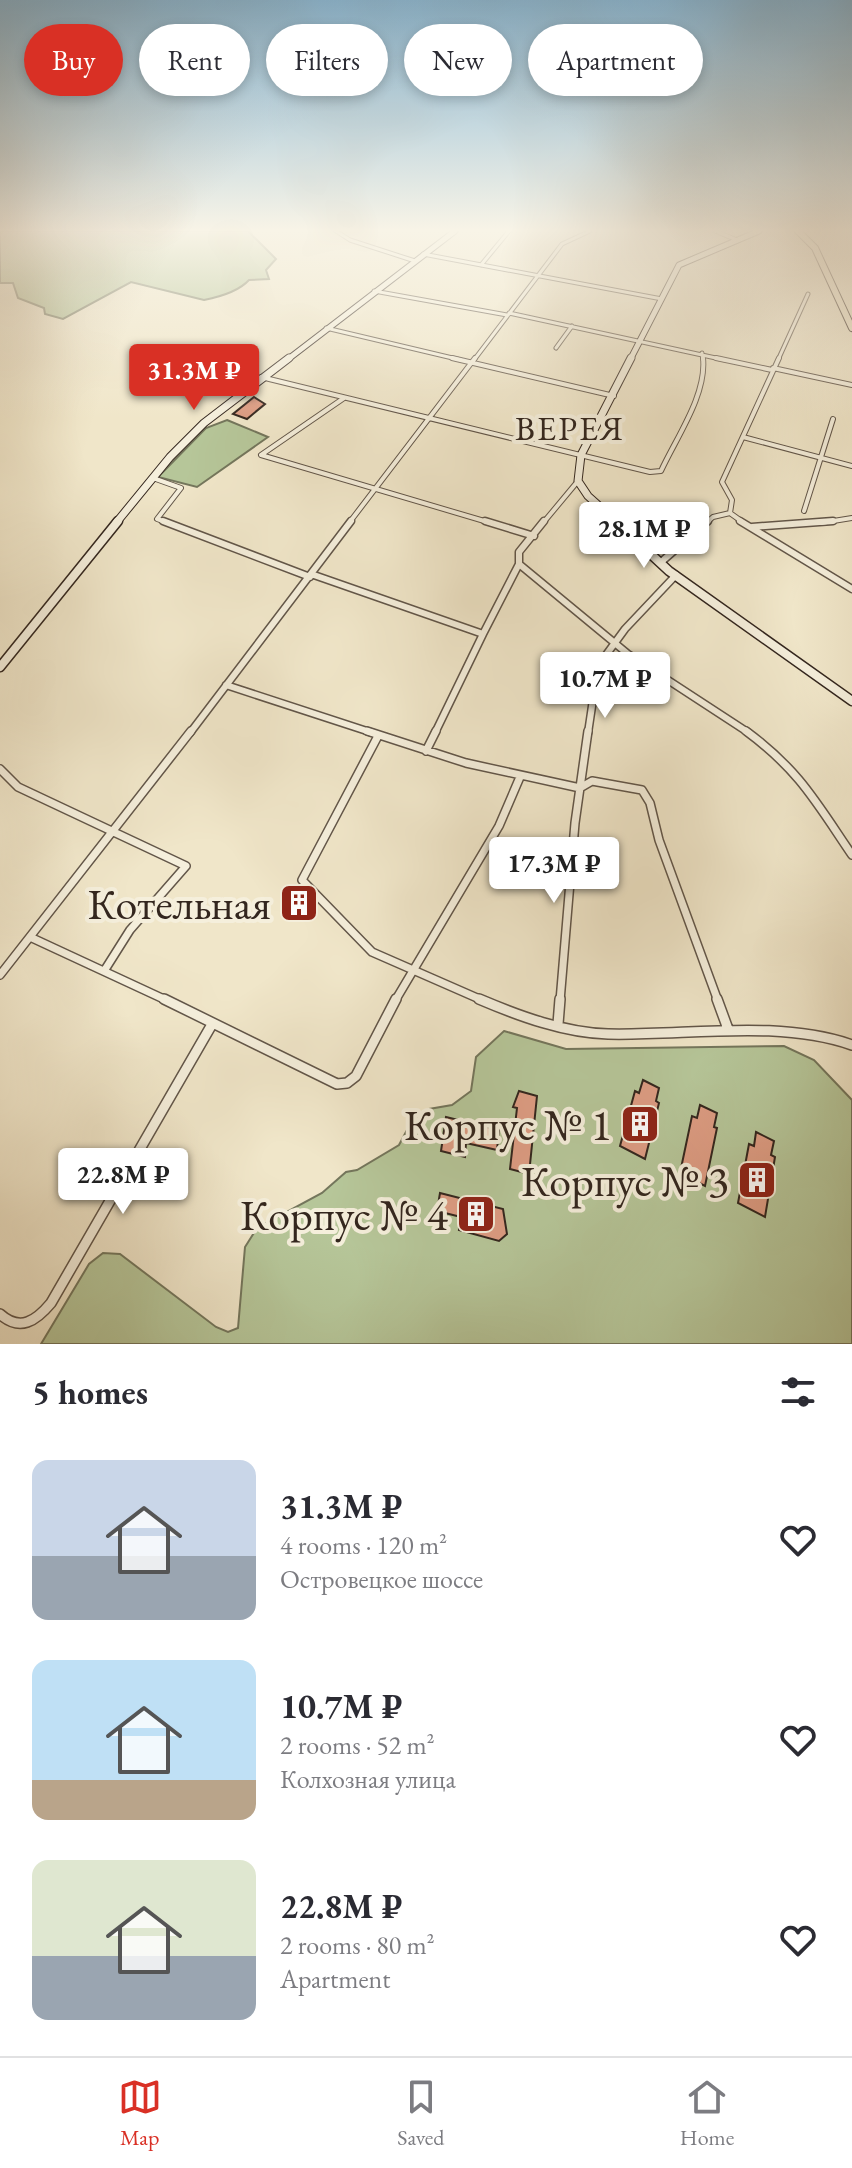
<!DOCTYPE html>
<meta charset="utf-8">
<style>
:root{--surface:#fff;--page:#f7f7f7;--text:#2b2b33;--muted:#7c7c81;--line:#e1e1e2;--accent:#d93025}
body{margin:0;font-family:"EB Garamond",serif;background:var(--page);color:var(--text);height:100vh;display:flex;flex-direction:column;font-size:30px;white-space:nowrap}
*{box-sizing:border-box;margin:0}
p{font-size:26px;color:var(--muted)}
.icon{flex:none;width:44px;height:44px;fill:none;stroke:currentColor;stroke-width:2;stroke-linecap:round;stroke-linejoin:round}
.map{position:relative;height:1344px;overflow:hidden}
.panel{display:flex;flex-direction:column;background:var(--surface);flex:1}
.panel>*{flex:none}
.guide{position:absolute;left:24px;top:24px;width:804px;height:72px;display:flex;gap:16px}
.price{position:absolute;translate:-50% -68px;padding:0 18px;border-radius:8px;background:#fff;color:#222;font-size:26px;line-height:52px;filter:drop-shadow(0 2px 4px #0008)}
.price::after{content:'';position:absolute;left:50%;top:48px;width:24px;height:18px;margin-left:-12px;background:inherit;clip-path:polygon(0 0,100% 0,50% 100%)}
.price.selected{background:var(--accent);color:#fff}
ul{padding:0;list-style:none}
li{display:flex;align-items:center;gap:24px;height:200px;padding:0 32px}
li span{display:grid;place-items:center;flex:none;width:224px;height:160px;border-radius:16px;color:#555}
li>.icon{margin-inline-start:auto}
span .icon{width:96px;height:96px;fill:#fffc;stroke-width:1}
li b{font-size:34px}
h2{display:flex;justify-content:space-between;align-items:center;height:96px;padding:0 32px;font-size:34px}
.tag{padding:0 28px;border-radius:36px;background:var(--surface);box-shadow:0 4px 12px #0003;font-size:28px;line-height:72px}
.tag.selected{background:var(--accent);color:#fff}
.menu{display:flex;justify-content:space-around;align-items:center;height:112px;border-top:2px solid var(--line);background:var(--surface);font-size:22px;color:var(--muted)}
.menu a{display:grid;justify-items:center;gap:4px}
.menu .selected{color:var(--accent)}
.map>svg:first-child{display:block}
.green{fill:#b6c699;stroke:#74765c;stroke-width:2}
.building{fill:#de9d84;stroke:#33261e;stroke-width:2}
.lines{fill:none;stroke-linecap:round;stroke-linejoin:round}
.street-far4-casing{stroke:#625649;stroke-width:5}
.street-far3-casing{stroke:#625649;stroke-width:6}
.street-far2-casing{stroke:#625649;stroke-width:9}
.street-far1-casing{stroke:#625649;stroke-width:10}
.street-casing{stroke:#625649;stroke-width:12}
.secondary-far2-casing{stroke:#33261e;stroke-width:7}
.secondary-far1-casing{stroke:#33261e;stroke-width:9}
.secondary-casing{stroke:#33261e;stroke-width:11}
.primary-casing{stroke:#33261e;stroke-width:8}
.street-far4{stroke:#f5efdc;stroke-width:3}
.street-far3{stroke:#f5efdc;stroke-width:4}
.street-far2{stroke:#f5efdc;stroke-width:6}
.street-far1{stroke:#f5efdc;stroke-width:7}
.street{stroke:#f5efdc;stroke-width:9}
.secondary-far2{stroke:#f5efdc;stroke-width:5}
.secondary-far1{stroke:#f5efdc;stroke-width:7}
.secondary{stroke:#f5efdc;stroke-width:8}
.primary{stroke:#f0e6c9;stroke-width:6}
.labels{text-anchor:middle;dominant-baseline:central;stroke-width:8;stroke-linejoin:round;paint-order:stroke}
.far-quarter-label{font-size:34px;letter-spacing:2px;fill:#33261e;stroke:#f5efdc}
.near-poi-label{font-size:44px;fill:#33261e;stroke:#f5efdc;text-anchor:end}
</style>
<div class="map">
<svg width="852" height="1344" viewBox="0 0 852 1344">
<rect width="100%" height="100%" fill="#f0e6c9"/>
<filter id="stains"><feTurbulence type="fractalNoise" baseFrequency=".0025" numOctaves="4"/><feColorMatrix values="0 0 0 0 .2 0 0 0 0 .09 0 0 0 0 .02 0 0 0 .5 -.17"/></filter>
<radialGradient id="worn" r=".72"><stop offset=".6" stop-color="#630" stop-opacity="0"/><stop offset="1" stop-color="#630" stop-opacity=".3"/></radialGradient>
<path class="green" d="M 0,231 L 248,231 L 276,259 L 266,270 L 269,279 L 249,280 C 239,291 219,297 204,300 L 131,282 L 63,319 L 45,314 L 44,308 L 18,298 L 13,283 L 0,283 Z
M 227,420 L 268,437 L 197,487 L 158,477 L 206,428 Z
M 504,1031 L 566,1049 L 784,1046 L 814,1060 L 852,1100 L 852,1344 L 41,1344 L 89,1264 L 103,1253 L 120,1254 L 216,1327 L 228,1332 L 238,1328 L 245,1247 L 257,1228 L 322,1193 L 346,1172 L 357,1170 L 399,1145 L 408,1128 L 429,1109 L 452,1105 L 471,1091 L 476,1057 Z"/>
<path class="building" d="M 254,397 L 265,404 L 247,419 L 233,414 Z
M 287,893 L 315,903 L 312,912 L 282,902 Z
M 643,1080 L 659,1088 L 656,1101 L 659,1103 L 645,1159 L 620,1146 L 635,1091 L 639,1093 Z
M 519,1091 L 537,1096 L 529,1174 L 510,1169 L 517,1108 L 513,1107 Z
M 700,1105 L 717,1113 L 714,1127 L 717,1128 L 705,1186 L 680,1173 L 692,1116 L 697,1118 Z
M 446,1117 L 499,1130 L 497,1150 L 466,1143 L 465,1157 L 441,1151 Z
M 756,1132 L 774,1141 L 771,1155 L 775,1157 L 765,1217 L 738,1203 L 749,1144 L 754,1146 Z
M 440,1193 L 503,1209 L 507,1234 L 499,1241 L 459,1230 L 461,1217 L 437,1211 Z"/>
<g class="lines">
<g class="street-far4-casing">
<path id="street-far4" d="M 336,231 L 350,240 L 415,261
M 715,231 L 737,240
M 423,254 L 662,299
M 481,265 L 509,231
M 374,291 L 507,315
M 509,313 L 725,360
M 326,328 L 461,360
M 556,348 L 572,326
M 702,353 L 703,360
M 474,360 L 562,244 L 590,231
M 778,360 L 808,294"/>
</g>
<g class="street-far3-casing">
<path id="street-far3" d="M 452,358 L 614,396
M 716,358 L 772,370
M 773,368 L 852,385
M 261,377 L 650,472 L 661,471 C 676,438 707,395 703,358
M 344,398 L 261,455 L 491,523
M 743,437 L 852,466
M 153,478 L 181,488 L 157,519 L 169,523
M 804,511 L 833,419
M 349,523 L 475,358
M 543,523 L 578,481
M 706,523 L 713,517 L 730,513
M 744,523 L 730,513 L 732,500 L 722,482 L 779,358
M 821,523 L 852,518"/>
</g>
<g class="street-far2-casing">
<path id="street-far2" d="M 163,521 L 310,577
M 485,521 L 534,536
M 544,521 L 519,552 L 519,564 L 628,654 L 749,733
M 740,521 L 852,589
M 752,527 L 833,521
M 660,563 L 708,521
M 311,574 L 483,634 L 519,564
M 226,685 L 373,733
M 190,733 L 351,521
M 435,733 L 483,634
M 588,733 L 598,666 L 625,629 L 676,575"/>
</g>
<g class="street-far1-casing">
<path id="street-far1" d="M 367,731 L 466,763 L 580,788 L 592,781 L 642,790 L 650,803 L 659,840 L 718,1001
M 746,731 C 799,770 816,802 852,855
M 378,736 L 302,880 L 372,952 L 484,1001
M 426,751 L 436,731
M 0,769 L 18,787 L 186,866 L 130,930 L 106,968
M 30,937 L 168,1001
M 0,975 L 191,731
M 395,1001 L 499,826 L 520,777
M 560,1001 L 575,823 L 588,731"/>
</g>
<g class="street-casing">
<path id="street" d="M 164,999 L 337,1084 L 347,1083 L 356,1076 L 396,999
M 479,999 C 519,1016 565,1033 608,1034 C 686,1036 777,1019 852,1045
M 717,999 L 728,1029
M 558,1024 L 560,999
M 0,1314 C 20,1332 36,1321 51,1303 L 211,1026"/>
</g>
<g class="secondary-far2-casing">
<path id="secondary-far2" d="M 287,360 L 455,231
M 630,360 L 679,265 L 759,231"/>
</g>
<g class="secondary-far1-casing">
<path id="secondary-far1" d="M 116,523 L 170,457 L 204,423 L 289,358
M 618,523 L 588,496 L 578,481 L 581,455 L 631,358"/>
</g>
<g class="secondary-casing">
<path id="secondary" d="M 615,521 L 669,571 L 852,701
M 0,667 L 118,521"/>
</g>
<g class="primary-casing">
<path id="primary" d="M 798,231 L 815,248 L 852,328"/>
</g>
<use href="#street-far4" class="street-far4"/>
<use href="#street-far3" class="street-far3"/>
<use href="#street-far2" class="street-far2"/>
<use href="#street-far1" class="street-far1"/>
<use href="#street" class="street"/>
<use href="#secondary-far2" class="secondary-far2"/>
<use href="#secondary-far1" class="secondary-far1"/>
<use href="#secondary" class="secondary"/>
<use href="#primary" class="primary"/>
</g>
<linearGradient id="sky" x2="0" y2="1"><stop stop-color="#89b8d6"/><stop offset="0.55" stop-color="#f8f4e7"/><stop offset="1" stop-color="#f8f4e7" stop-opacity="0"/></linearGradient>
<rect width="852" height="419" fill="url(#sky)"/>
<defs>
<g id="building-square" transform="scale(2)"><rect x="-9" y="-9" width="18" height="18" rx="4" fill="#8f2418" stroke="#f5efdc"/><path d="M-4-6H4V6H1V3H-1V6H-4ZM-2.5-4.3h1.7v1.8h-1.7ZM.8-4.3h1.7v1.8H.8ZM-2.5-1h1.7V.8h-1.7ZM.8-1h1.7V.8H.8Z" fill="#fff"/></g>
</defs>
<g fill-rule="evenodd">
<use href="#building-square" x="299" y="903"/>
<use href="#building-square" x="640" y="1124"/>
<use href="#building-square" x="757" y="1180"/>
<use href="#building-square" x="476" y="1214"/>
</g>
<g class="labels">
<g class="far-quarter-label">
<text x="570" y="428">ВЕРЕЯ</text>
</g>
<g class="near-poi-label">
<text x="271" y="903">Котельная</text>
<text x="612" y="1124">Корпус № 1</text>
<text x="729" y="1180">Корпус № 3</text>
<text x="448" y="1214">Корпус № 4</text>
</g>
</g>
<rect width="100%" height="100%" filter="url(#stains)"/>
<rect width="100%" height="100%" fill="url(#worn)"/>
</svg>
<b class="price selected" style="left:194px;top:412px">31.3M ₽</b>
<b class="price" style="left:644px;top:570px">28.1M ₽</b>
<b class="price" style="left:605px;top:720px">10.7M ₽</b>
<b class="price" style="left:554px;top:905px">17.3M ₽</b>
<b class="price" style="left:123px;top:1216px">22.8M ₽</b>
<div class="guide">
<a class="tag selected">Buy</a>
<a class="tag">Rent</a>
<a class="tag">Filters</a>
<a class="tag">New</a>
<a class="tag">Apartment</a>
</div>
</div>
<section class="panel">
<h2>5 homes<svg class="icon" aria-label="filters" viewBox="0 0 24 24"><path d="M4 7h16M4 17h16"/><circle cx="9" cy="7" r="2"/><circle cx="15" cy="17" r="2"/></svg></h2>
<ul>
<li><span style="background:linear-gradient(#c9d6e8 60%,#9aa5b1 0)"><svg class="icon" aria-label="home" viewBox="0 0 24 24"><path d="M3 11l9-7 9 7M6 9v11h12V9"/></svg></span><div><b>31.3M ₽</b><p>4 rooms · 120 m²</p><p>Островецкое шоссе</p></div><svg class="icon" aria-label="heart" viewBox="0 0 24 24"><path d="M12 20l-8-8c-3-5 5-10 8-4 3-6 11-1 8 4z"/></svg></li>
<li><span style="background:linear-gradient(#bfe0f5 75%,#b9a48a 0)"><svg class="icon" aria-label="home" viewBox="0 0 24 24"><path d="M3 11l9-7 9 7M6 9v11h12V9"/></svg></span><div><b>10.7M ₽</b><p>2 rooms · 52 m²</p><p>Колхозная улица</p></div><svg class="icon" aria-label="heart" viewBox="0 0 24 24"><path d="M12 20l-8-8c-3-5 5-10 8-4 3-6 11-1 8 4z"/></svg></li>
<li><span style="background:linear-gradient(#dfe7d0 60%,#9aa5b1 0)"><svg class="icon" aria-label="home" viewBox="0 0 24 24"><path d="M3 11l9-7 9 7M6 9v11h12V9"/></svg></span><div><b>22.8M ₽</b><p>2 rooms · 80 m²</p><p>Apartment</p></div><svg class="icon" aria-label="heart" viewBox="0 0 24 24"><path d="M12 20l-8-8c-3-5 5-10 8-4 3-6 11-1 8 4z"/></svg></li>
</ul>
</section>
<nav class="menu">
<a class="selected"><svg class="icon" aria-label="map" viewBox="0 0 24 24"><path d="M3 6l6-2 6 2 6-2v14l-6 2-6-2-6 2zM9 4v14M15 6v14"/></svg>Map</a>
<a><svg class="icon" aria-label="saved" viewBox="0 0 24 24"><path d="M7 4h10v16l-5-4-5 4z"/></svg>Saved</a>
<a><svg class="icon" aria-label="home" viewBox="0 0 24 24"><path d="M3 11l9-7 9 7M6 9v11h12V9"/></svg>Home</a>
</nav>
